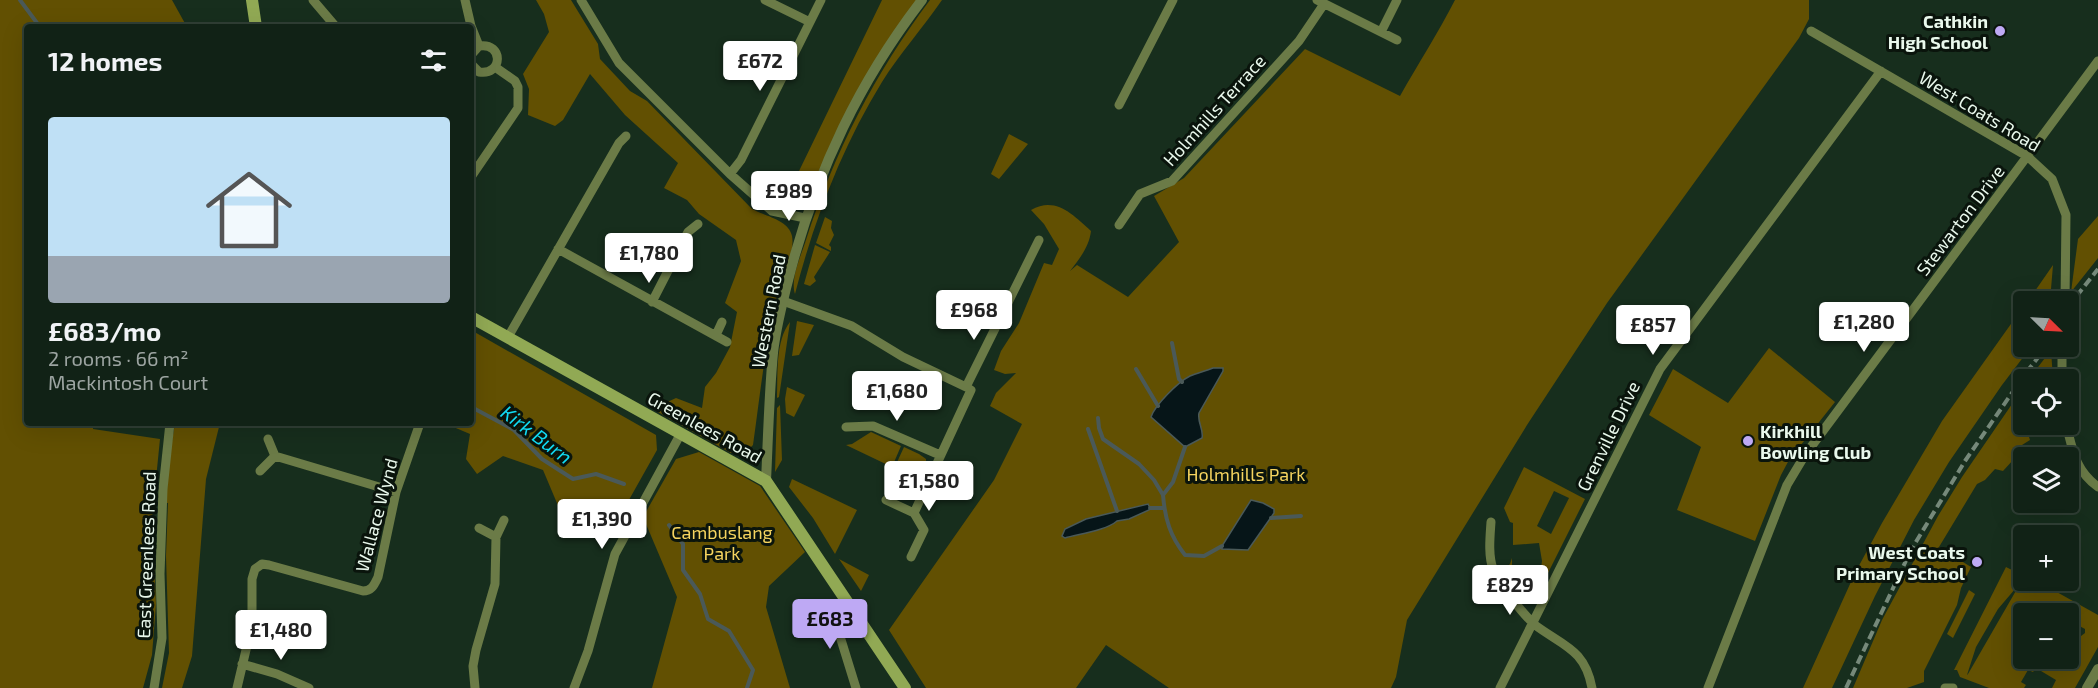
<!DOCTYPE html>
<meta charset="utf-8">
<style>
:root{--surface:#112216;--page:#1a2a1f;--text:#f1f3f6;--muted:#9ca4a1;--line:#303f35;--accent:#bea9f4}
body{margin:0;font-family:"Exo 2",sans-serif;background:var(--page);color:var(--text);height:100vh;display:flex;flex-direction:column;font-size:22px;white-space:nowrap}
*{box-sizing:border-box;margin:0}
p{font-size:20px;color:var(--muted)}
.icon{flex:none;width:33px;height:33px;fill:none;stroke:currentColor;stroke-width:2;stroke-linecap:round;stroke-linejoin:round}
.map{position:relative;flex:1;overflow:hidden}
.sheet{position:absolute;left:24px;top:24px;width:450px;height:402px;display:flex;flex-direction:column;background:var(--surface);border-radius:6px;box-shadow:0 6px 24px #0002,0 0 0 2px var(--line)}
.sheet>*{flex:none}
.needle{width:39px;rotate:114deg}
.controls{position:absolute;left:2013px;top:291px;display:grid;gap:12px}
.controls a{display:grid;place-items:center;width:66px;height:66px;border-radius:6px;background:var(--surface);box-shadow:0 6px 24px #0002,0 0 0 2px var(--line);font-size:30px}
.price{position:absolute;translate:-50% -51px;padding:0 14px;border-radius:6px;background:#fff;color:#222;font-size:20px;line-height:39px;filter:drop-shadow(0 2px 3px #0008)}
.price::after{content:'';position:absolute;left:50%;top:36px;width:18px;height:14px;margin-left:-9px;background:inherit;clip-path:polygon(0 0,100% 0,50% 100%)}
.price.active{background:var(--accent);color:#111}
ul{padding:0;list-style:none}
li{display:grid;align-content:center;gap:12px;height:318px;padding:0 24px}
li+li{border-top:2px solid var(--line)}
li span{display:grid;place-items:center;height:186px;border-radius:6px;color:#555}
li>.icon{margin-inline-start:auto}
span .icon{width:108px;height:108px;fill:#fffc;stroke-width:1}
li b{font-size:26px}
h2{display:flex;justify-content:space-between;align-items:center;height:72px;padding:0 24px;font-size:26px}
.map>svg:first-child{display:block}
.green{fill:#625002;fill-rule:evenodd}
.water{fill:#061518;stroke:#4a5958;stroke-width:1.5}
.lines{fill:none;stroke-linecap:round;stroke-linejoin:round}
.stream{stroke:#4a5958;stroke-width:4}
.minor{stroke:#6b7b47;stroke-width:9}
.tertiary{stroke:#6b7b47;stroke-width:10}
.secondary{stroke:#91a954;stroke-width:12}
.rail{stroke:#76897a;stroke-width:4;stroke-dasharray:9 4.5;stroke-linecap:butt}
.poi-dot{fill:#bea9f4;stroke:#0a140c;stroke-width:2}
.labels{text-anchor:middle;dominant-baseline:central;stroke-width:6;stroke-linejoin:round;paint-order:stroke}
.poi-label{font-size:18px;font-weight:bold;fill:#e9f8ec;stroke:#0a140c;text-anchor:end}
.street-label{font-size:18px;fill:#e9f8ec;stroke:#0a140c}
.park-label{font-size:18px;fill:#f5d45f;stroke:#0a140c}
.water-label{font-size:20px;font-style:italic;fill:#11daf3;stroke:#0a140c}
</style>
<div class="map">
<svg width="2098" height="688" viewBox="0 0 2098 688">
<rect width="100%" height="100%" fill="#172e1d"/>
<path class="green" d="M 0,0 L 172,0 L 187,27 L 27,27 L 27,423 L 93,423 L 93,429 L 160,439 L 152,519 L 156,604 L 152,655 L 143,688 L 0,688 Z
M 536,0 L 571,0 L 598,44 L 600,59 L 630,91 L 647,101 L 752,209 C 765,216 789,220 792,236 C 795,253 784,274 779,290 C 773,306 771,323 768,339 C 762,374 758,410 753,445 L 745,453 L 731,453 L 658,412 L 663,404 L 676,398 L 702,408 L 705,387 L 716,373 L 730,347 L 737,312 L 725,303 L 741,261 L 736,240 L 699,214 L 687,200 L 664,188 L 678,163 L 625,115 L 590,74 L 563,120 L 555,126 L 528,115 L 529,89 L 523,74 L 549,32 L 544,14 Z
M 882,0 L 917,0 L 881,52 L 810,199 L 797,204 L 783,204 Z
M 930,0 L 942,0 C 923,28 900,53 882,82 C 842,147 814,220 795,294 C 790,278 801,256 806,240 C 834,153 875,73 930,0 Z
M 1455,0 L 1809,0 L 1809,19 L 1799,38 L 1607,303 L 1527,425 L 1407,620 L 1396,677 L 1391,688 L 1169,688 L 1106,645 L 1076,688 L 926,688 L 889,630 L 994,480 L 1022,424 L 990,406 L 996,393 L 1016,373 L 1005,374 L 994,370 L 1001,351 L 1019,323 L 1044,263 L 1052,265 L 1059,249 L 1044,224 L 1031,210 C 1056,196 1073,215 1091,231 C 1089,247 1080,258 1070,271 L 1077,265 L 1128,297 L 1179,242 L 1154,196 L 1184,178 L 1305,49 L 1400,96 C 1418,64 1438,33 1455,0 Z
M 1009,134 L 1028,144 L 999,179 L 991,174 Z
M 2098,216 L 2098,258 L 2071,292 L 2078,239 Z
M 825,217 L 832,221 L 831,228 L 834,235 L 829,245 L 831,247 L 831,251 L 816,243 Z
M 815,245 L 830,252 L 814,277 L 816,281 L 810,286 L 804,284 Z
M 2053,265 L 2050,301 L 2028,301 Z
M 2023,307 L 2024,346 L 2031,347 L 2002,385 L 1949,462 L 1914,520 L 1875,596 L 1832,688 L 1803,688 L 1855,573 L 1882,523 L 1942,421 Z
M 797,321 L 814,325 L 799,355 L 792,356 Z
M 790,322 L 779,397 L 777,398 C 778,375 775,341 790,322 Z
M 471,330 L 656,435 L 657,450 L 616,523 L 562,515 L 543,470 L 503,456 L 477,474 L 466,459 L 470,434 L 444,423 L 471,423 Z
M 1769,348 L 1835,402 L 1789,460 L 1781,475 L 1755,541 L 1677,510 L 1701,447 L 1649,415 L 1673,369 L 1728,403 Z
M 2051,350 L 2053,379 L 2029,379 Z
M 787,387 L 805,395 L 794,417 L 786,413 L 785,399 Z
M 2023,388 L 2024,424 L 2038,425 L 2036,431 L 2029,437 L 2030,440 L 2014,450 L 2014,459 L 2003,471 L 1995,469 L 1985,480 L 1977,484 L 1939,547 L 1971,567 L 1961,588 L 1957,605 L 1924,671 L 1924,682 L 1907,688 L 1853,688 L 1882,620 L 1938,516 L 1962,477 Z
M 780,405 L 782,460 L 775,472 L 777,408 Z
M 175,423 L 220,423 L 206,479 L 192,656 L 182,688 L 162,688 L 169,653 L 166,556 L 168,503 L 166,503 L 169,459 Z
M 871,432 L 901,446 L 892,467 L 846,445 L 852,444 Z
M 904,447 L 919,454 L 926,459 L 926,465 L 924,471 L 914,467 L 904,491 L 887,484 Z
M 699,452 L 760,486 L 805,552 L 769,586 L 766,607 L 790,688 L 652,688 L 677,597 L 643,517 L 676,459 Z
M 1524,467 L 1585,499 L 1534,601 L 1532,578 L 1533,574 L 1541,568 L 1542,561 L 1539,543 L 1513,545 L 1513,523 L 1510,522 L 1504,508 ZM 1554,491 L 1569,498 L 1551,534 L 1537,526 Z
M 792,479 L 857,510 L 835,554 L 813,518 L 789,487 Z
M 1512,558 L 1512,567 L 1526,578 L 1529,599 L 1510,583 L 1504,569 L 1510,564 Z
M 839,559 L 869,575 L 861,591 Z
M 2006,567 L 2012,570 L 2014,568 L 2023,573 L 2024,580 L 2037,581 L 2098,615 L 2098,647 L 2075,688 L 2052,688 L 2056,680 L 2036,668 L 2033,672 L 2028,670 L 2021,682 L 2026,685 L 2024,688 L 1989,688 L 1960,677 L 1957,670 L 1954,670 ZM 2021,582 L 1968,674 L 1967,675 L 1976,647 L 1998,609 ZM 2062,613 L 2068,614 L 2069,616 L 2071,618 L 2070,621 L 2085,629 L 2085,633 L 2081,636 L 2077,647 L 2072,648 L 2068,658 L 2024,658 L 2024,614 Z
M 1969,590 L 1975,594 L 1953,638 L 1947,634 Z"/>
<path class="water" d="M 1213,368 L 1223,368 L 1223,371 L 1199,413 C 1197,422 1204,430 1202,438 L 1185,447 L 1151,417 C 1155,405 1178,382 1190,376 C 1197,373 1206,371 1213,368 Z
M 1251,500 L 1263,503 L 1274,509 L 1274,513 L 1248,550 L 1222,549 L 1222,546 Z
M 1148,504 L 1150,508 L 1149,510 L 1129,519 L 1117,521 C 1107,530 1079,534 1065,538 L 1062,536 L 1065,529 L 1086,519 Z"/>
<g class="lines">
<path class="stream" d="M 20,0 L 40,27
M 1172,343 L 1179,379 L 1182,382
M 1136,369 L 1158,406
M 471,402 L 475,409 L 514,430 L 542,459 L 573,479 L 596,474 L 624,484
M 1098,418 L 1099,428 L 1103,439 L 1139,464 L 1154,480 L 1163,495
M 1088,429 L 1117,511
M 1185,447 L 1173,482 L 1163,495 C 1165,519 1170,536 1185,555 L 1204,556 L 1222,546
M 1150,508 L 1164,508
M 1271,518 L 1301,516
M 669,525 L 683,544 L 683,570 L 700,594 L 708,619 L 729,631 L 753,670 L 747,688"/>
<path class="minor" d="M 313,0 L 336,27
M 465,0 L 471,26 L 479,46
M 581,0 L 619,63 L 730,174 L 772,211 L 805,218
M 765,0 L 810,22
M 1317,0 L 1397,40
M 1811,31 L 2027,156 L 2052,179 L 2066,215 L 2065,302
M 1381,32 L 1397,0
M 471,55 L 479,46 C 504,42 503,76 479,72 L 471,64
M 1119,105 L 1173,0
M 730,174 L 741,160 L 821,0
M 471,177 L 518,108 L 518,87 L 515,81 L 495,67
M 1119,225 L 1140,194 L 1172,181 L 1299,41 L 1324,4
M 558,249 L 727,342
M 783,301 L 852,326 L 903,357 L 966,387
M 652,302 L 688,232 L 698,224
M 716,335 L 722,322
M 508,337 L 619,143 L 626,136
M 2062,380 L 2062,346
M 2066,424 C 2073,451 2075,470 2098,487
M 846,427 L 873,426 L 940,455
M 268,439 L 275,456
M 275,456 L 396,492
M 260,471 L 275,456
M 886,500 L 914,513
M 1491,522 C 1490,537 1488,555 1493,569 C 1496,581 1525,616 1535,625 C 1563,646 1585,649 1592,688
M 479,528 L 496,537
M 911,557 L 924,530 L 914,513 L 971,390 L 966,387 L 1039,240
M 830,604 L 856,688
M 242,664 L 277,674 L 309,688
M 154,688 L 162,638 L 160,574 L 163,489 L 170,423
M 237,688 L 250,633 L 252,611 L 252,579 L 255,569 L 262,564 L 269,565 L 363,591 C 372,591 374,585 378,577 L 396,492 L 420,423
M 475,688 L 473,666 L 476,650 L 495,584 L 496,537 L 504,520
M 574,688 L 588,651 L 615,554 L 680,435
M 1500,688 L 1660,369 L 1881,71
M 1708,688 L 1787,485 L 1805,455 L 2098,61
M 1945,688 L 1953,688"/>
<path class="tertiary" d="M 766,481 C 768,439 769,396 773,353 C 776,325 784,296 791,269 C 818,169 859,82 922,0
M 2087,688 L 2098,669"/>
<path class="secondary" d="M 252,0 L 256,27
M 471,317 L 766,481 L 905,688"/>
<path class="rail" d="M 2068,307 L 2098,269
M 1846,688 L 1911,550 L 1965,461 L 2025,374 L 2047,346"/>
</g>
<g class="poi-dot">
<circle cx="2000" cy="31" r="6"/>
<circle cx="1748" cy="441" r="6"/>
<circle cx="1977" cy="562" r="6"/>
</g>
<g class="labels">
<g class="poi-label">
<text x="1988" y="21">Cathkin<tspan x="1988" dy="21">High School</tspan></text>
<text x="1760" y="431" text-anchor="start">Kirkhill<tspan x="1760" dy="21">Bowling Club</tspan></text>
<text x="1965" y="552">West Coats<tspan x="1965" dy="21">Primary School</tspan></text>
</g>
<g class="street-label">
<text transform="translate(1214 110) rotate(-48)">Holmhills Terrace</text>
<text transform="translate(1980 111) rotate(31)">West Coats Road</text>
<text transform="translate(1960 220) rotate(-53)">Stewarton Drive</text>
<text transform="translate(768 311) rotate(-79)">Western Road</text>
<text transform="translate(705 427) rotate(29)">Greenlees Road</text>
<text transform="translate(1608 436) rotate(-64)">Grenville Drive</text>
<text transform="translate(376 515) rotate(-75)">Wallace Wynd</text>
<text transform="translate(146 555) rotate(-88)">East Greenlees Road</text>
</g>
<g class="park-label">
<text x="1246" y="474">Holmhills Park</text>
<text x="722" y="532">Cambuslang<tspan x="722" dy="21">Park</tspan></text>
</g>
<g class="water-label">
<text transform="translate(537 434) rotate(37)">Kirk Burn</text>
</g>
</g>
</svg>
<div class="controls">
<a><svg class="needle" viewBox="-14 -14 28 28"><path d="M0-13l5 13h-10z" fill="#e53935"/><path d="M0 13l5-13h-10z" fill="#9ca4a1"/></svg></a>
<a><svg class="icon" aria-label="locate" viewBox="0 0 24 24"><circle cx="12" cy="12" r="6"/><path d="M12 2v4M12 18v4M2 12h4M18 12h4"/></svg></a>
<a><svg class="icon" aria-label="layers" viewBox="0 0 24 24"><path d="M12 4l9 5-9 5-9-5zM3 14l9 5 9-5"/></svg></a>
<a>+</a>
<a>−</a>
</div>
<b class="price" style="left:760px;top:92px">£672</b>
<b class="price" style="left:789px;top:222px">£989</b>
<b class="price" style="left:649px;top:284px">£1,780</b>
<b class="price" style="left:974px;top:341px">£968</b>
<b class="price" style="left:1864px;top:353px">£1,280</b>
<b class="price" style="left:1653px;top:356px">£857</b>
<b class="price" style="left:897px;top:422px">£1,680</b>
<b class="price" style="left:929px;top:512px">£1,580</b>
<b class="price" style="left:602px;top:550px">£1,390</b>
<b class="price" style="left:1510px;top:616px">£829</b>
<b class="price active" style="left:830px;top:650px">£683</b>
<b class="price" style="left:281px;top:661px">£1,480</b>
<section class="sheet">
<h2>12 homes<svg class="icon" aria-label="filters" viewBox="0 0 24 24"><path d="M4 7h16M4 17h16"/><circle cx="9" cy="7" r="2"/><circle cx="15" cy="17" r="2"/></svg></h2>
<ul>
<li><span style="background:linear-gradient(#bfe0f5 75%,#9aa5b1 0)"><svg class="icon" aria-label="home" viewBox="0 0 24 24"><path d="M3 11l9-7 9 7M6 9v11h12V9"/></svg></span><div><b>£683/mo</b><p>2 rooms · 66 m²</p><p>Mackintosh Court</p></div></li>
</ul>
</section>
</div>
